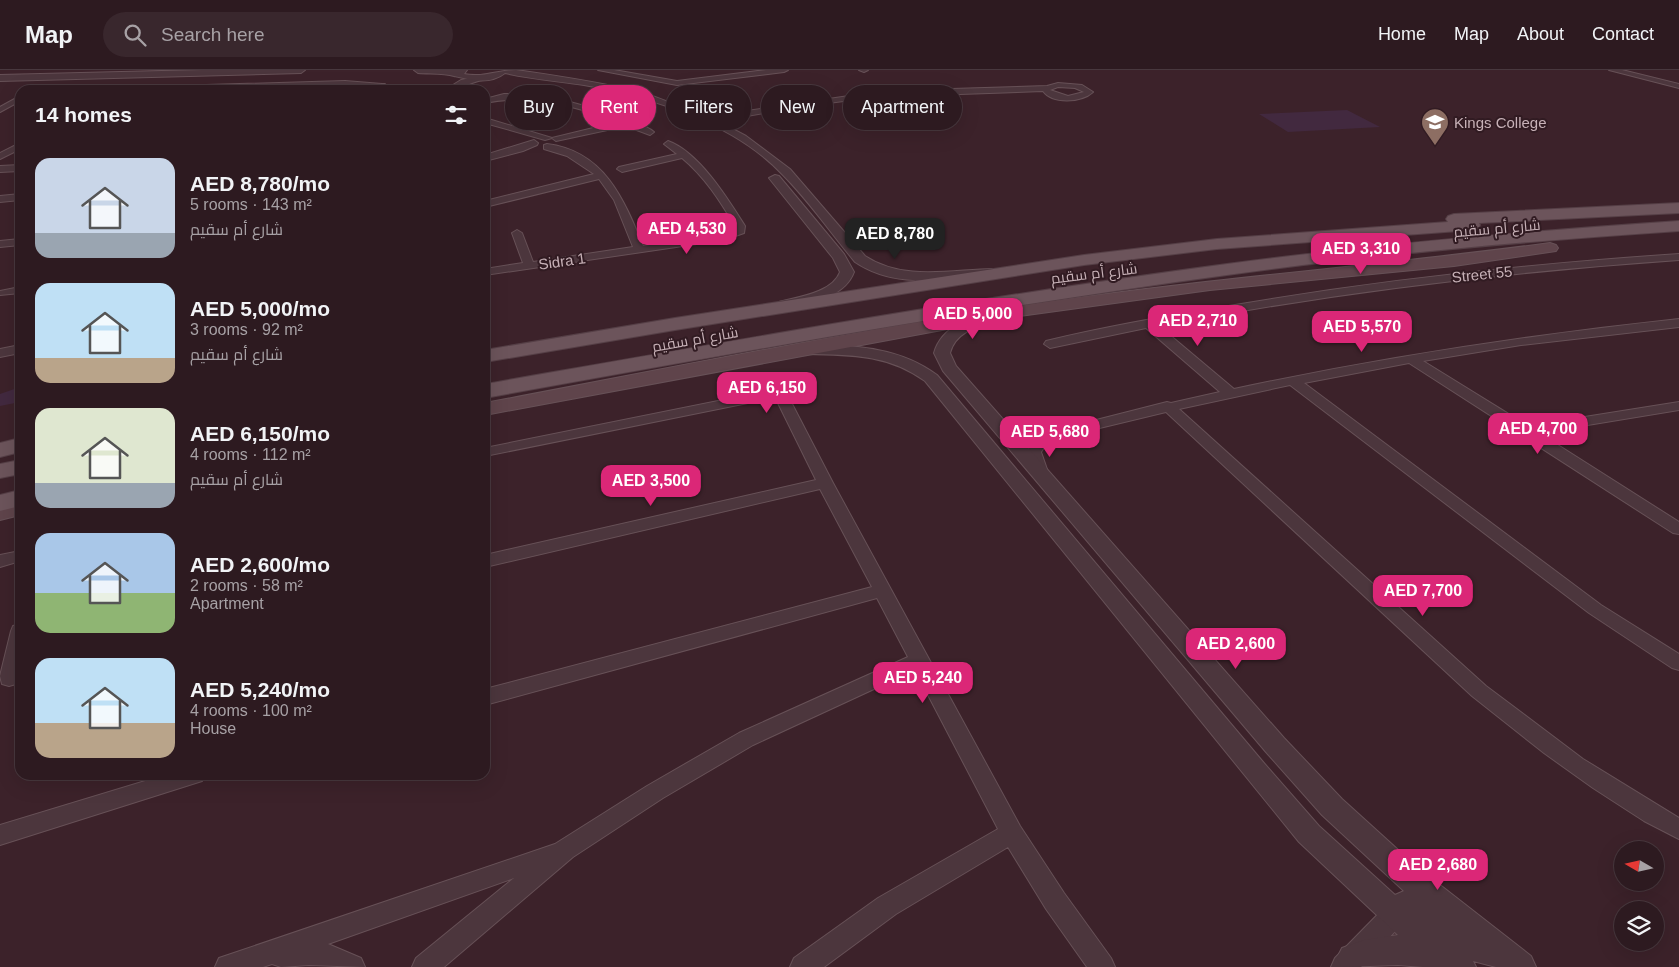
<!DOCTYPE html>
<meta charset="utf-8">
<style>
:root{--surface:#2d1a20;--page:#39272d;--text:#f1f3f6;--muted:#a7a1a5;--line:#48383e;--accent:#db2777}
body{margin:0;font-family:Arial,Cairo,sans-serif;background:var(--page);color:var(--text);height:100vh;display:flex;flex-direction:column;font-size:19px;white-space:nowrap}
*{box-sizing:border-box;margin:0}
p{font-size:16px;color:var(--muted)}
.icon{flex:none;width:28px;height:28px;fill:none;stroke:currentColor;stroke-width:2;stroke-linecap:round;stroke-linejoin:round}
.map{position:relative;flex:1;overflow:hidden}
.sheet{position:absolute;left:15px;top:15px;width:475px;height:695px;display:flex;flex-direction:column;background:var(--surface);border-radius:15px;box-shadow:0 5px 20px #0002,0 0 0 1px var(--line)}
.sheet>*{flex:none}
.banner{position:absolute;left:505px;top:15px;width:475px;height:45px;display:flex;gap:10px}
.needle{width:32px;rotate:279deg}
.fabs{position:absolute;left:1614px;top:771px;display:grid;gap:10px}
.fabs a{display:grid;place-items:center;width:50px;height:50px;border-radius:50%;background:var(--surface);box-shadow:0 5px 20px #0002,0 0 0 1px var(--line);font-size:25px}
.price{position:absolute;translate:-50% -42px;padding:0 11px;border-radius:10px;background:var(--accent);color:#fff;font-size:16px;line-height:32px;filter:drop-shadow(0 1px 2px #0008)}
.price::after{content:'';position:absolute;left:50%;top:30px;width:15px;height:11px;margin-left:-8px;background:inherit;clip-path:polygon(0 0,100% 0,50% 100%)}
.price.selected{background:#222;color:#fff}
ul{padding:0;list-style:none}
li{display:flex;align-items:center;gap:15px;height:125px;padding:0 20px}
li span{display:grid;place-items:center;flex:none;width:140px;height:100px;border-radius:15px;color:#555}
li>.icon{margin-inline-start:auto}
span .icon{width:60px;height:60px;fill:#fffc;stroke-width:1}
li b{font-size:21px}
h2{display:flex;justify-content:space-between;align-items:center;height:60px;padding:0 20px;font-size:21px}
.chip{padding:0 18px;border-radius:22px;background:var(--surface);box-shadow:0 5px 20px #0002,0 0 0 1px var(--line);font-size:18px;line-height:45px}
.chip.selected{background:var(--accent);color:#fff}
header{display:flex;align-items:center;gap:30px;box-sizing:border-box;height:70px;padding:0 25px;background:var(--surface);border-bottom:1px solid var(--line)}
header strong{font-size:24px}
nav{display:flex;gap:28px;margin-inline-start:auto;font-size:18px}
.search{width:350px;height:45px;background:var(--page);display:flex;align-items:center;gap:12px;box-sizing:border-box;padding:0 18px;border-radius:28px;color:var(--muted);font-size:19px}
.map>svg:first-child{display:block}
.green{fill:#42293f}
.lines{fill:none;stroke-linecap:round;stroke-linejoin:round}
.minor-casing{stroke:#675157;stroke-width:2}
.tertiary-casing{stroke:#675157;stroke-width:2}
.secondary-casing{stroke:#675157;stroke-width:2}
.primary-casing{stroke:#553f46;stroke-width:2}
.minor{fill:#4c363d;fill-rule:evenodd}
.tertiary{fill:#4c363d;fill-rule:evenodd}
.secondary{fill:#5f444b;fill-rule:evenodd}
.primary{fill:#6c545b;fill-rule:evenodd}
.labels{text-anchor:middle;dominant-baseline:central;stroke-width:4;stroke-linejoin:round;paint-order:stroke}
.far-poi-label{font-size:15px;fill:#c7b1b7;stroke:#311b22;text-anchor:start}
.far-street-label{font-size:15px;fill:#c7b1b7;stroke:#311b22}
</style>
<header>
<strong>Map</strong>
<div class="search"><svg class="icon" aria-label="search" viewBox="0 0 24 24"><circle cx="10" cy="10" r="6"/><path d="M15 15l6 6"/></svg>Search here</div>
<nav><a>Home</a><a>Map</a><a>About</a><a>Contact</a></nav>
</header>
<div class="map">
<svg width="1679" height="897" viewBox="0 0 1679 897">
<rect width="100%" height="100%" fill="#3c222a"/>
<path class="green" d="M 1347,40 L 1380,57 L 1288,62 L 1259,44 Z
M 20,317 L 20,332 L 0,336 L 0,324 Z"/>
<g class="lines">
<g class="minor-casing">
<path id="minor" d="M 598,0 L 614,0 L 677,11 L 766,0 L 788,0 L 784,2 L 677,15 Z
M 859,0 L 868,0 L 864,2 Z
M 1609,0 L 1622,0 L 1679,14 L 1679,18 Z
M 479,6 L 483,8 L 482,10 C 469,13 458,20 445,20 L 461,10 Z
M 345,11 L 382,14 L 385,14 L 387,20 L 379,20 L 379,18 L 345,15 L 182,20 L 102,20 L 106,18 Z
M 1058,13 L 1082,15 L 1093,22 C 1081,33 1052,34 1043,21 L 874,27 L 798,37 L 696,55 L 692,53 L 747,41 L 849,26 L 918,20 L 1047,16 ZM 1058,17 L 1075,18 L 1084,22 L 1068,26 L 1050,20 Z
M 504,24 C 546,23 586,35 626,50 C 635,53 647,56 654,62 L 650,65 L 626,56 L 556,71 L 552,68 L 545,70 L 485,53 L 485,48 L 552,68 L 618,52 C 575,36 531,23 485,33 L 485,29 Z
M 20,26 L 20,31 L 0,42 L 0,37 Z
M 534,70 L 538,73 L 537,75 L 523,81 L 485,91 L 485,85 Z
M 668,71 C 699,82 728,129 745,156 L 744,163 L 724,170 L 485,205 L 485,199 L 523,193 L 512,163 L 517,160 L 522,163 L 533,192 L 633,177 L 614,130 L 599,109 L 485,137 L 485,131 L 594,104 L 567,86 L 544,79 L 544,75 L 547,74 C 604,81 624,129 643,176 L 722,164 L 735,159 L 735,156 C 720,131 705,107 682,88 L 622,102 L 617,99 L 619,97 L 677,84 L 664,74 Z
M 20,73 L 20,79 L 0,89 L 0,83 Z
M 20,95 L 20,101 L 0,102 L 0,96 Z
M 20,124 L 20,130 L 0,132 L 0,126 Z
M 20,169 L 20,175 L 0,177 L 0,171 Z
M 1679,184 L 1679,190 C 1504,202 1331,223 1159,256 L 1234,319 C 1380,288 1529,265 1679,249 L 1679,257 L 1521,275 L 1423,291 L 1528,356 L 1679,332 L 1679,340 L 1539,363 L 1679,452 L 1679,464 L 1673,463 L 1409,293 L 1304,313 L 1601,535 L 1679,584 L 1679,600 L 1672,598 L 1589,543 L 1290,315 L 1179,339 L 1486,616 L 1583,689 L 1679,748 L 1679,769 L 1644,751 L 1593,718 L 1544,683 L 1472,626 L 1166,342 L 1058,368 L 1047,373 L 1041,382 L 1049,405 L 1046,408 L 1036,408 L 1033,405 L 1027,382 L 1034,370 L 999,365 L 997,362 L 999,359 L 1004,358 L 1033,362 L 1053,361 L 1167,332 L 1171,333 L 1220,322 L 1146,258 L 1050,278 L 1044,274 L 1046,271 C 1108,256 1171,245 1235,235 C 1382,210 1530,194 1679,184 Z
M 20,217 L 20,223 L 0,225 L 0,221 Z
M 20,275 L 20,283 L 0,287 L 0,279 Z
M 768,321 L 787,325 L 789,328 L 833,413 L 1020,756 L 1064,823 L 1111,888 L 1115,897 L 1087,897 L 1046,839 L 1008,777 L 896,844 L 824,897 L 790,897 L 794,888 L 878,828 L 998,759 L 915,600 L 753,675 L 663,728 L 573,787 L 444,897 L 412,897 L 416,888 L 514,808 L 328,874 L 361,888 L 365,897 L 309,895 L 281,897 L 272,894 L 263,897 L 215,897 L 219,888 L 228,885 L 555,774 L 647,716 L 739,663 L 908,587 L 877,528 L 485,635 L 485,619 L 872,517 L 820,419 L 485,497 L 485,485 L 816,410 L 777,331 L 768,329 L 485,386 L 485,378 Z
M 20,481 L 20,491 L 0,497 L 0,485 Z
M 20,554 L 20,603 L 16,614 L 9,616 L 2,614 L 0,606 L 11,561 L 13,556 Z
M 165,705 L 205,705 L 202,711 L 0,775 L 0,755 Z
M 1395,833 L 1404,836 L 1407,844 L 1404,852 L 1361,897 L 1331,897 L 1335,888 L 1386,836 Z"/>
</g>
<g class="tertiary-casing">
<path id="tertiary" d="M 202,0 L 305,0 L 301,3 L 0,11 L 0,5 Z
M 414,0 L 467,0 L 464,4 C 484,8 498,0 516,0 C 558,6 599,12 640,22 C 659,27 676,37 695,40 C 711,44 731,37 747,41 L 749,43 L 744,46 L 710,47 L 746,66 L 790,99 L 865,186 C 903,211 949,200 992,199 L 999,203 L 992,207 C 945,208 896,220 855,192 C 831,163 809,131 782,104 C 734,53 651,27 584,15 C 557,11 531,9 505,3 C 490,15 471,10 454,6 C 443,3 430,4 418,3 Z
M 775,105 L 779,106 L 844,184 L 854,202 C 844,229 808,233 784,239 L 779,238 L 777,235 L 779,232 C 798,227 832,223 840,202 L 833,188 L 769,108 Z
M 997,241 L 1002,242 L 1004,245 L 1002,248 C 982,255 956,260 950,283 L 956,296 L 1284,668 L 1342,729 L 1417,797 L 1531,886 L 1536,897 L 1496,897 L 1473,891 L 1476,897 L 1423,897 L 1398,895 L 1341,897 L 1337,888 L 1342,878 L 1364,870 L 1398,865 L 1299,772 L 925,311 C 888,284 851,285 807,284 L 801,282 L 799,279 L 801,276 L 807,274 C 853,276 898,276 937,305 L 1263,692 L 1319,756 L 1395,825 L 1404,821 L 1322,745 L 1266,682 L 943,301 L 934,283 C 942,255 972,247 997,241 Z"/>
</g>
<g class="secondary-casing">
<path id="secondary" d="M 1550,173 L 1556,175 L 1558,178 L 1556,181 L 1454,196 L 1210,220 L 1012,247 L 485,345 L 485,333 C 661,300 836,264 1012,237 C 1191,210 1371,197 1550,173 Z
M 20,431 L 20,445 L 0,450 L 0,436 Z"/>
</g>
<g class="primary-casing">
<path id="primary" d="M 1679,133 L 1679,143 L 1479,153 L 1480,155 L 1478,159 L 1472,160 L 1217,179 L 1084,195 L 675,260 L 485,292 L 485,280 L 675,248 L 1084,185 L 1217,169 L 1448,152 L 1446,149 L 1448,146 L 1454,144 Z
M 1679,151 L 1679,161 C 1528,171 1377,184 1227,205 C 978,239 732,283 485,328 L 485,314 C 732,271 978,227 1227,194 C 1377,174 1528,161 1679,151 Z
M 20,368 L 20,382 L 0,387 L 0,373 Z
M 20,390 L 20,404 L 0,408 L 0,394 Z
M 20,420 L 20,436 L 0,441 L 0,425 Z"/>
</g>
<use href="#minor" class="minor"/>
<use href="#tertiary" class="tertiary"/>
<use href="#secondary" class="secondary"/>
<use href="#primary" class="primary"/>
</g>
<defs>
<g id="university-pin" transform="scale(1.4375)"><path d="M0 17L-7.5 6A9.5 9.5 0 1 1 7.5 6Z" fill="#8d6e63" stroke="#311b22"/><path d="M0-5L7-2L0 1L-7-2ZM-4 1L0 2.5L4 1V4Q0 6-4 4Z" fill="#fff"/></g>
</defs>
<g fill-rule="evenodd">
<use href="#university-pin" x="1435" y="52"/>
</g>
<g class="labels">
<g class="far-poi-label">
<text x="1454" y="52">Kings College</text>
</g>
<g class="far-street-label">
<text transform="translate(1497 158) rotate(-5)">شارع أم سقيم</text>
<text transform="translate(562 191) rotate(-8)">Sidra 1</text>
<text transform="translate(1094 203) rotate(-7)">شارع أم سقيم</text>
<text transform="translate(1482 204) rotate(-6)">Street 55</text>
<text transform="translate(695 269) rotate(-10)">شارع أم سقيم</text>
</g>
</g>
</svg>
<div class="fabs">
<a><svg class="needle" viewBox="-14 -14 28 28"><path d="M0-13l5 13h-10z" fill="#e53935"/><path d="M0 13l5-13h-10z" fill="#a7a1a5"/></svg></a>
<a><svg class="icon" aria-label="layers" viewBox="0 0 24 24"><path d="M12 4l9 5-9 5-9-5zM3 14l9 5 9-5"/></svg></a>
</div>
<b class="price" style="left:687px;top:185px">AED 4,530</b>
<b class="price selected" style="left:895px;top:190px">AED 8,780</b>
<b class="price" style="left:1361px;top:205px">AED 3,310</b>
<b class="price" style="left:973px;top:270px">AED 5,000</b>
<b class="price" style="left:1198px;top:277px">AED 2,710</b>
<b class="price" style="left:1362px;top:283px">AED 5,570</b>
<b class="price" style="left:767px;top:344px">AED 6,150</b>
<b class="price" style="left:1538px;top:385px">AED 4,700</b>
<b class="price" style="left:1050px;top:388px">AED 5,680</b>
<b class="price" style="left:651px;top:437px">AED 3,500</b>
<b class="price" style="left:1423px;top:547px">AED 7,700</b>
<b class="price" style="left:1236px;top:600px">AED 2,600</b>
<b class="price" style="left:923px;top:634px">AED 5,240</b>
<b class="price" style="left:1438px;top:821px">AED 2,680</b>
<div class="banner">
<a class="chip">Buy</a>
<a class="chip selected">Rent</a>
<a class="chip">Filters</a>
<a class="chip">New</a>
<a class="chip">Apartment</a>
</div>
<section class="sheet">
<h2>14 homes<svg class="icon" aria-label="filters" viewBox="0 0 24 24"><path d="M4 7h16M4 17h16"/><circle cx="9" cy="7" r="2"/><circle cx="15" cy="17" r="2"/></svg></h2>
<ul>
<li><span style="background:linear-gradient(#c9d6e8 75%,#9aa5b1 0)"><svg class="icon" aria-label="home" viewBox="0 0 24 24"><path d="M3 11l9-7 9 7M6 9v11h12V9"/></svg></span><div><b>AED 8,780/mo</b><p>5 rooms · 143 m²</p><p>شارع أم سقيم</p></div></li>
<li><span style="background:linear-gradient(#bfe0f5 75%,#b9a48a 0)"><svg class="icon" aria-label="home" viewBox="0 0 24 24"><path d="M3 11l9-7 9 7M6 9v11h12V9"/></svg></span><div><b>AED 5,000/mo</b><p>3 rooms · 92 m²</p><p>شارع أم سقيم</p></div></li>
<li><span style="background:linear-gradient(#dfe7d0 75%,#9aa5b1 0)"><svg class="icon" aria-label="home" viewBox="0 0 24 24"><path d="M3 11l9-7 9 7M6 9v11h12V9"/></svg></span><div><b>AED 6,150/mo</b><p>4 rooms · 112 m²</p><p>شارع أم سقيم</p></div></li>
<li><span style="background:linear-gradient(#a9c7e8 60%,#8fb573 0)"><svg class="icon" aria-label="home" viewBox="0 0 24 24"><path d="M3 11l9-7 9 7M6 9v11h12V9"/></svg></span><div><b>AED 2,600/mo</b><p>2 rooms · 58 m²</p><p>Apartment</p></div></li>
<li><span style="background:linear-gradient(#bfe0f5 65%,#b9a48a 0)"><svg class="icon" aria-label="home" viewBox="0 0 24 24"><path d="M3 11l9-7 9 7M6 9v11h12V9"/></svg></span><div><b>AED 5,240/mo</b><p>4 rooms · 100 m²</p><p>House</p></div></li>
</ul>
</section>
</div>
